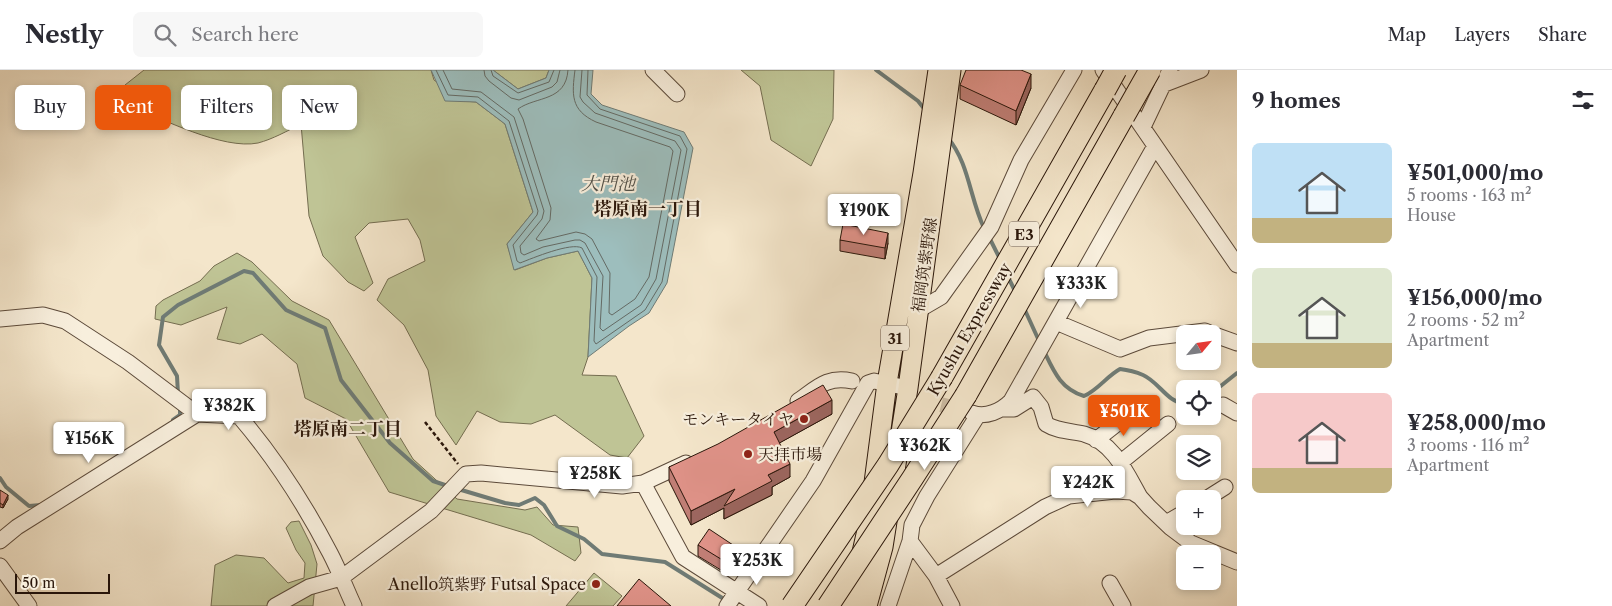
<!DOCTYPE html>
<meta charset="utf-8">
<style>
:root{--surface:#fff;--page:#f7f7f7;--text:#2b2b33;--muted:#7c7c81;--line:#e1e1e2;--accent:#ea580c}
body{margin:0;font-family:"Libre Caslon Text","Noto Serif JP",serif;background:var(--page);color:var(--text);height:100vh;display:flex;flex-direction:column;font-size:19px;white-space:nowrap}
*{box-sizing:border-box;margin:0}
p{font-size:16px;color:var(--muted)}
.icon{flex:none;width:28px;height:28px;fill:none;stroke:currentColor;stroke-width:2;stroke-linecap:round;stroke-linejoin:round}
.map{position:relative;flex:1;overflow:hidden}
.sheet{display:flex;flex-direction:column;background:var(--surface);width:375px}
.sheet>*{flex:none}
.guide{position:absolute;left:15px;top:15px;width:475px;height:45px;display:flex;gap:10px}
.needle{width:32px;rotate:61deg}
.fabs{position:absolute;left:1176px;top:255px;display:grid;gap:10px}
.fabs a{display:grid;place-items:center;width:45px;height:45px;border-radius:8px;background:var(--surface);box-shadow:0 2px 8px #0003;font-size:25px}
.scale{position:absolute;left:15px;bottom:12px;width:95px;box-sizing:border-box;padding-left:5px;border:2px solid #2a160a;border-top:0;font-size:14px;line-height:18px;white-space:nowrap;color:#2a160a;-webkit-text-stroke:4px #f8efdd;paint-order:stroke}
.price{position:absolute;translate:-50% -42px;padding:0 11px;border-radius:5px;background:#fff;color:#222;font-size:16px;line-height:32px;filter:drop-shadow(0 1px 2px #0008)}
.price::after{content:'';position:absolute;left:50%;top:30px;width:15px;height:11px;margin-left:-8px;background:inherit;clip-path:polygon(0 0,100% 0,50% 100%)}
.price.on{background:var(--accent);color:#fff}
ul{padding:0;list-style:none}
li{display:flex;align-items:center;gap:15px;height:125px;padding:0 15px}
li span{display:grid;place-items:center;flex:none;width:140px;height:100px;border-radius:8px;color:#555}
li>.icon{margin-inline-start:auto}
span .icon{width:60px;height:60px;fill:#fffc;stroke-width:1}
li b{font-size:21px}
h2{display:flex;justify-content:space-between;align-items:center;height:60px;padding:0 15px;font-size:21px}
.tag{padding:0 18px;border-radius:8px;background:var(--surface);box-shadow:0 2px 8px #0003;font-size:18px;line-height:45px}
.tag.on{background:var(--accent);color:#fff}
header{display:flex;align-items:center;gap:30px;box-sizing:border-box;height:70px;padding:0 25px;background:var(--surface);border-bottom:1px solid var(--line)}
header strong{font-size:24px}
nav{display:flex;gap:28px;margin-inline-start:auto;font-size:18px}
.search{width:350px;height:45px;background:var(--page);display:flex;align-items:center;gap:12px;box-sizing:border-box;padding:0 18px;border-radius:8px;color:var(--muted);font-size:19px}
main{display:flex;flex:1;min-height:0}
.map>svg:first-child{display:block}
.green{fill:#bfc495;stroke:#746d50}
.water{fill:#9dbebd;stroke:#6f7b75}
.lines{fill:none;stroke-linecap:round;stroke-linejoin:round}
.shore{stroke:#646a64;stroke-width:1}
.stream{stroke:#6f7b75;stroke-width:4}
.minor-tunnel{stroke:#ccbca4;stroke-width:15;stroke-dasharray:15 8;stroke-linecap:butt}
.minor-casing{stroke:#5c4a3a;stroke-width:17}
.major-casing{stroke:#2a160a;stroke-width:21}
.highway-casing{stroke:#2a160a;stroke-width:23}
.path{stroke:#2a160a;stroke-width:2.5;stroke-dasharray:4 2.5;stroke-linecap:butt}
.minor{stroke:#f8efdd;stroke-width:15}
.major{stroke:#f4e6cb;stroke-width:19}
.highway{stroke:#f4e6cb;stroke-width:21}
.highway-bridge-casing{stroke:#2a160a;stroke-width:23;stroke-linecap:butt}
.highway-bridge{stroke:#f4e6cb;stroke-width:21}
.wall{fill:#c07e75;stroke:#2a160a}
.shaded-wall{fill:#9c665f;stroke:#2a160a}
.building{fill:#df9288;stroke:#2a160a}
.poi-dot{fill:#8f2418;stroke:#f8efdd;stroke-width:2}
.labels{text-anchor:middle;dominant-baseline:central;stroke-width:4.5;stroke-linejoin:round;paint-order:stroke}
.shield{fill:#f8efdd;stroke:#685749;stroke-width:1}
.shield-label{font-size:15px;font-weight:bold;fill:#2a160a}
.street-label{font-size:16px;fill:#2a160a;stroke:#f8efdd}
.poi-label{font-size:16px;fill:#2a160a;stroke:#f8efdd;text-anchor:end}
.water-label{font-size:18px;font-style:italic;fill:#525149;stroke:#f8efdd}
.neighbourhood-label{font-size:18px;font-weight:bold;fill:#2a160a;stroke:#f8efdd}
</style>
<header>
<strong>Nestly</strong>
<div class="search"><svg class="icon" aria-label="search" viewBox="0 0 24 24"><circle cx="10" cy="10" r="6"/><path d="M15 15l6 6"/></svg>Search here</div>
<nav><a>Map</a><a>Layers</a><a>Share</a></nav>
</header>
<main>
<div class="map">
<svg width="1237" height="536" viewBox="0 0 1237 536">
<rect width="100%" height="100%" fill="#f4e6cb"/>
<filter id="stains"><feTurbulence type="fractalNoise" baseFrequency=".004" numOctaves="4"/><feColorMatrix values="0 0 0 0 .2 0 0 0 0 .09 0 0 0 0 .02 0 0 0 .5 -.17"/></filter>
<radialGradient id="worn" r=".72"><stop offset=".6" stop-color="#630" stop-opacity="0"/><stop offset="1" stop-color="#630" stop-opacity=".3"/></radialGradient>
<path class="green" d="M 144,0 L 431,0 L 434,10 L 464,31 L 476,32 L 505,54 L 533,142 L 507,174 L 515,200 L 547,188 L 578,181 L 592,208 L 588,287 L 582,305 L 616,306 L 644,366 L 627,388 L 610,385 L 555,345 L 531,354 L 500,352 L 477,341 L 456,375 L 436,346 L 428,300 L 404,255 L 377,230 L 388,209 L 425,191 L 420,170 L 408,149 L 369,153 L 355,167 L 373,213 L 364,221 L 348,212 L 323,186 L 309,146 L 301,54 C 287,61 273,69 258,73 C 223,80 162,49 129,35 L 125,15 Z
M 493,0 L 549,0 L 546,8 L 518,19 Z
M 741,0 L 834,0 L 833,49 L 811,96 L 771,70 L 760,16 Z
M 237,183 L 252,192 L 292,231 L 329,250 L 413,389 L 457,429 L 525,440 L 537,437 L 553,455 L 578,457 L 581,483 L 575,491 L 531,465 L 389,422 L 346,349 L 305,328 L 297,294 L 262,264 L 240,274 L 217,269 L 227,237 L 181,255 L 155,249 L 156,236 L 163,230 L 200,211 L 214,196 Z
M 299,451 L 311,475 L 317,494 L 313,536 L 211,536 L 215,495 L 236,485 L 264,488 L 288,513 L 304,508 L 305,493 L 296,480 L 286,458 L 291,452 Z
M 594,503 L 622,526 L 613,536 L 566,536 Z"/>
<path class="water" d="M 431,0 L 493,0 L 518,19 L 546,8 L 549,0 L 593,0 L 591,24 L 602,35 L 684,62 L 693,78 L 667,213 L 649,243 L 629,256 L 588,287 L 592,208 L 578,181 L 547,188 L 514,200 L 507,174 L 533,142 L 505,54 L 476,32 L 445,31 Z"/>
<g class="lines">
<path class="shore" d="M 436,0 L 448,25 L 478,27 L 509,51 L 538,141 L 537,145 L 513,175 L 517,191 L 520,193 C 533,188 571,172 582,178 L 597,207 L 594,271 L 596,274 L 645,240 L 662,212 L 687,79 L 680,66 L 600,39 L 587,25 L 588,0
M 443,0 L 452,19 L 481,22 L 514,47 L 544,141 L 542,149 L 520,176 L 521,183 L 524,185 L 543,177 L 575,170 L 580,170 L 585,173 L 603,206 L 600,258 L 603,261 L 641,235 L 656,209 L 681,80 L 675,71 L 595,43 L 583,32 L 580,27 L 582,0
M 484,0 L 485,6 L 489,11 L 511,28 L 519,30 L 552,17 L 557,12 L 560,0
M 491,0 L 493,6 L 518,23 L 549,12 L 554,0
M 568,0 C 566,32 536,26 518,39 L 523,49 L 551,138 L 550,150 L 536,169 L 539,171 L 576,162 L 585,164 L 592,169 L 610,203 L 609,243 L 612,245 L 635,229 L 649,207 L 673,81 L 670,77 L 596,52 C 570,40 572,24 575,0"/>
<path class="stream" d="M 876,0 L 918,31 L 926,41
M 948,68 C 969,93 970,129 984,158
M 989,167 L 1000,189
M 1008,207 L 1016,223
M 1024,238 L 1040,273
M 1044,281 C 1054,302 1061,319 1084,326 C 1098,320 1107,306 1120,299 C 1128,300 1136,302 1143,305 C 1159,312 1167,332 1185,334
M 1212,323 L 1237,303
M 178,324 L 177,306 L 159,275 L 163,247 L 178,235 L 244,201 L 253,203 L 286,240 L 325,258 L 341,310 L 390,373 L 433,411 L 448,416
M 173,350 L 180,345 L 180,336
M 0,408 L 6,417 L 29,436 L 41,435
M 458,419 L 505,433 L 519,435 L 535,428 L 544,435 L 557,456 L 584,469 L 602,484 L 665,492 L 727,531"/>
<path class="minor-tunnel" d="M 919,329 L 965,341"/>
<g class="minor-casing">
<path id="minor" d="M 653,0 L 677,24
M 1103,0 L 1237,195
M 1162,15 L 1201,0
M 1143,57 L 1170,0
M 917,241 L 941,227 L 991,157 L 1021,90 L 1074,0
M 0,249 L 43,245 L 65,251 L 128,292 L 197,344 L 239,346 C 275,388 305,435 330,483 C 339,500 346,519 354,536
M 1056,252 L 1120,279 L 1149,268 L 1205,261 L 1212,264
M 1212,264 L 1237,273
M 798,331 C 818,317 827,306 852,311
M 1223,335 L 1237,343
M 1003,339 L 1014,339 L 1033,327 L 1041,337 L 1046,354 C 1057,361 1071,361 1084,364 C 1113,372 1126,402 1140,427
M 972,343 C 986,348 1001,341 1011,331 L 1155,76
M 1096,370 L 1133,341
M 1121,392 L 1168,354
M 643,413 L 683,487 L 759,536
M 1206,429 L 1225,417
M 1166,453 L 1185,442
M 0,471 L 17,457 L 197,344
M 910,471 L 936,506 L 952,536
M 0,496 L 29,536
M 936,506 L 1045,437 L 1069,426 L 1115,421 L 1132,422 L 1140,427 L 1149,437 L 1171,458 L 1191,473 L 1237,492
M 1110,513 L 1123,536
M 275,536 L 309,517 L 341,508 L 431,441 L 466,404 L 481,403 L 622,416 L 643,413 L 686,393
M 727,536 L 813,411 L 868,313 L 874,311 L 908,318
M 888,536 L 910,471 L 912,455 L 927,426 L 978,345"/>
</g>
<g class="major-casing">
<path id="major" d="M 850,536 L 869,451 L 887,313 L 923,103 L 938,0
M 867,536 L 883,477 L 908,318 L 951,0"/>
</g>
<g class="highway-casing">
<path id="highway" d="M 942,307 L 1105,20
M 966,325 L 1124,46"/>
</g>
<path class="path" d="M 425,352 L 458,394"/>
<use href="#minor" class="minor"/>
<use href="#major" class="major"/>
<use href="#highway" class="highway"/>
<g class="highway-bridge-casing">
<path id="highway-bridge" d="M 1105,20 L 1116,0
M 1124,46 L 1150,0
M 792,536 L 888,395 L 942,307
M 828,536 L 912,409 L 966,325"/>
</g>
<use href="#highway-bridge" class="highway-bridge"/>
</g>
<path class="wall" d="M 960,15 L 1031,18 L 1016,55 L 960,29 Z
M 840,170 L 888,173 L 885,189 L 840,181 Z
M 832,344 L 779,373 L 790,407 L 772,417 L 772,425 L 724,449 L 724,438 L 691,455 L 669,411 L 669,397 Z
M 0,420 L 8,429 L 3,438 L 0,437 Z
M 698,475 L 739,490 L 729,505 L 698,486 Z"/>
<path class="shaded-wall" d="M 1031,4 L 1031,18 L 1016,55 L 1016,41 Z
M 888,163 L 888,173 L 885,189 L 885,178 Z
M 832,330 L 832,344 L 774,376 L 774,362 Z
M 790,394 L 790,407 L 772,417 L 772,425 L 724,449 L 724,438 L 691,455 L 691,441 L 735,419 L 768,405 Z
M 8,425 L 8,429 L 3,438 L 3,435 Z
M 739,479 L 739,490 L 729,505 L 729,494 Z"/>
<path class="building" d="M 966,0 L 1021,0 L 1031,4 L 1016,41 L 960,15 Z
M 843,154 L 888,163 L 885,178 L 840,170 Z
M 823,315 L 832,330 L 774,362 L 790,394 L 768,405 L 772,411 L 724,436 L 735,419 L 691,441 L 669,397 L 718,374 Z
M 0,420 L 8,425 L 3,435 L 0,433 Z
M 709,459 L 739,479 L 729,494 L 698,475 Z
M 639,509 L 671,536 L 617,536 Z"/>
<g class="poi-dot">
<circle cx="804" cy="349" r="5"/>
<circle cx="748" cy="384" r="5"/>
<circle cx="596" cy="514" r="5"/>
</g>
<g class="labels">
<g class="shield">
<rect x="1009" y="151.5" width="30" height="25" rx="4"/>
<rect x="881" y="255.5" width="28" height="25" rx="4"/>
</g>
<g class="shield-label">
<text x="1024" y="164">E3</text>
<text x="895" y="268">31</text>
</g>
<g class="street-label">
<text transform="translate(924 195) rotate(-82)">福岡筑紫野線</text>
<text transform="translate(969 259) rotate(-60)">Kyushu Expressway</text>
</g>
<g class="poi-label">
<text x="794" y="349">モンキータイヤ</text>
<text x="758" y="384" text-anchor="start">天拝市場</text>
<text x="586" y="514">Anello筑紫野 Futsal Space</text>
</g>
<g class="water-label">
<text x="608" y="114">大門池</text>
</g>
<g class="neighbourhood-label">
<text x="648" y="139">塔原南一丁目</text>
<text x="348" y="359">塔原南二丁目</text>
</g>
</g>
<rect width="100%" height="100%" filter="url(#stains)"/>
<rect width="100%" height="100%" fill="url(#worn)"/>
</svg>
<div class="fabs">
<a><svg class="needle" viewBox="-14 -14 28 28"><path d="M0-13l5 13h-10z" fill="#e53935"/><path d="M0 13l5-13h-10z" fill="#7c7c81"/></svg></a>
<a><svg class="icon" aria-label="locate" viewBox="0 0 24 24"><circle cx="12" cy="12" r="6"/><path d="M12 2v4M12 18v4M2 12h4M18 12h4"/></svg></a>
<a><svg class="icon" aria-label="layers" viewBox="0 0 24 24"><path d="M12 4l9 5-9 5-9-5zM3 14l9 5 9-5"/></svg></a>
<a>+</a>
<a>−</a>
</div>
<div class="scale">50 m</div>
<b class="price" style="left:864px;top:166px">¥190K</b>
<b class="price" style="left:1081px;top:239px">¥333K</b>
<b class="price" style="left:229px;top:361px">¥382K</b>
<b class="price on" style="left:1124px;top:367px">¥501K</b>
<b class="price" style="left:89px;top:394px">¥156K</b>
<b class="price" style="left:925px;top:401px">¥362K</b>
<b class="price" style="left:595px;top:429px">¥258K</b>
<b class="price" style="left:1088px;top:438px">¥242K</b>
<b class="price" style="left:757px;top:516px">¥253K</b>
<div class="guide">
<a class="tag">Buy</a>
<a class="tag on">Rent</a>
<a class="tag">Filters</a>
<a class="tag">New</a>
</div>
</div>
<section class="sheet">
<h2>9 homes<svg class="icon" aria-label="filters" viewBox="0 0 24 24"><path d="M4 7h16M4 17h16"/><circle cx="9" cy="7" r="2"/><circle cx="15" cy="17" r="2"/></svg></h2>
<ul>
<li><span style="background:linear-gradient(#bfe0f5 75%,#c2b280 0)"><svg class="icon" aria-label="home" viewBox="0 0 24 24"><path d="M3 11l9-7 9 7M6 9v11h12V9"/></svg></span><div><b>¥501,000/mo</b><p>5 rooms · 163 m²</p><p>House</p></div></li>
<li><span style="background:linear-gradient(#dfe7d0 75%,#c2b280 0)"><svg class="icon" aria-label="home" viewBox="0 0 24 24"><path d="M3 11l9-7 9 7M6 9v11h12V9"/></svg></span><div><b>¥156,000/mo</b><p>2 rooms · 52 m²</p><p>Apartment</p></div></li>
<li><span style="background:linear-gradient(#f6c9c9 75%,#c2b280 0)"><svg class="icon" aria-label="home" viewBox="0 0 24 24"><path d="M3 11l9-7 9 7M6 9v11h12V9"/></svg></span><div><b>¥258,000/mo</b><p>3 rooms · 116 m²</p><p>Apartment</p></div></li>
</ul>
</section>
</main>
